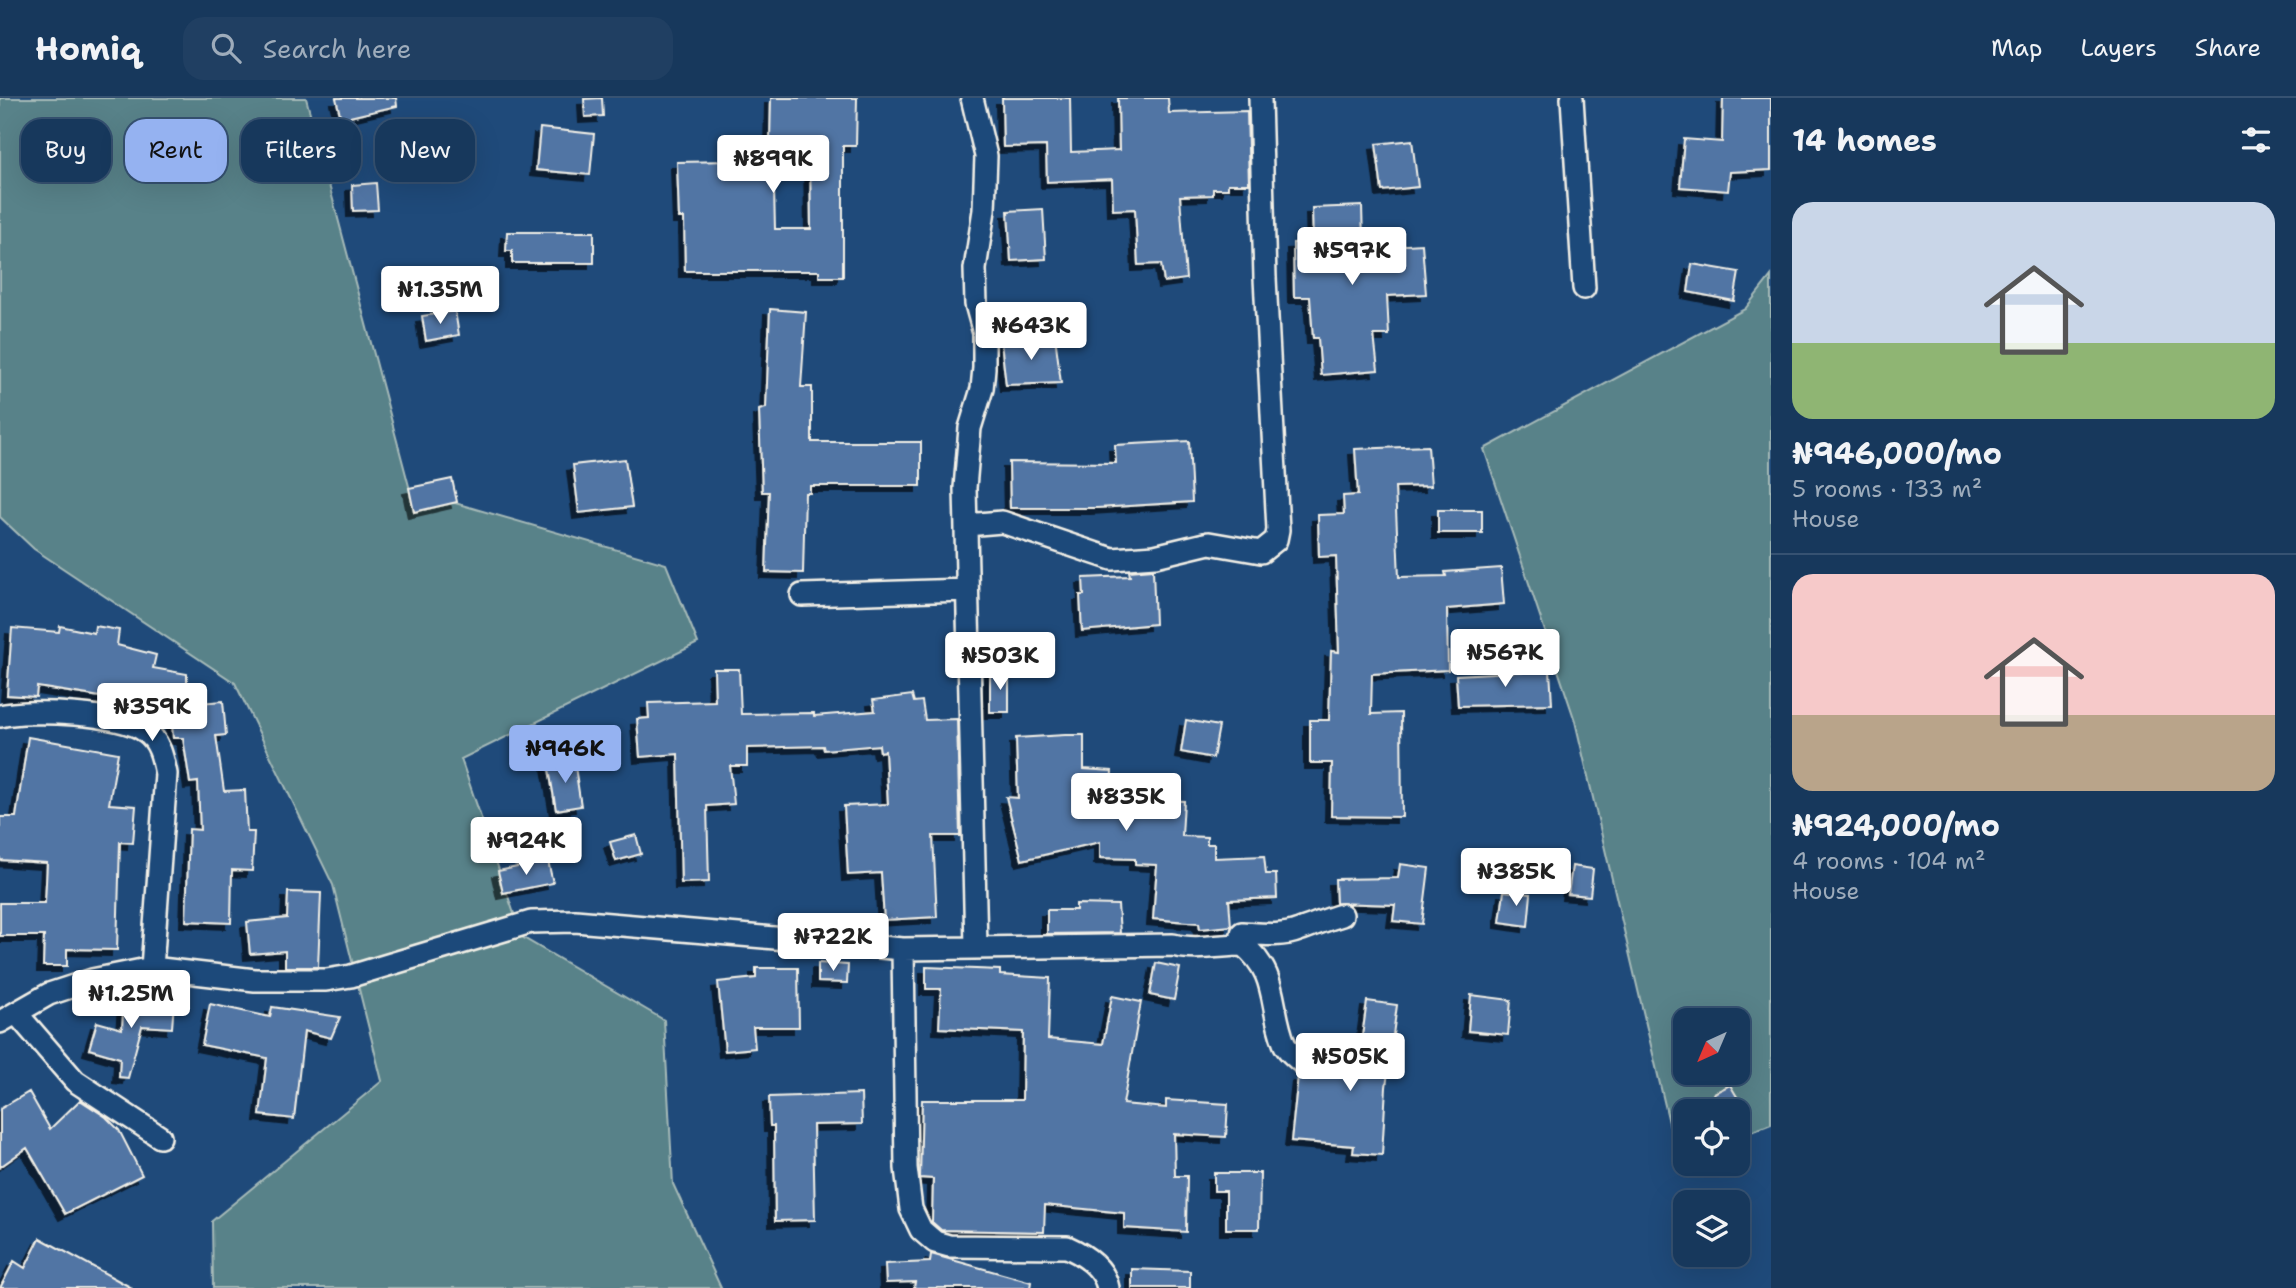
<!DOCTYPE html>
<meta charset="utf-8">
<style>
:root{--surface:#17385c;--page:#203f62;--text:#f1f3f6;--muted:#9eacbb;--line:#365272;--accent:#95b2f1}
body{margin:0;font-family:"Shantell Sans",sans-serif;background:var(--page);color:var(--text);height:100vh;display:flex;flex-direction:column;font-size:26px;white-space:nowrap}
*{box-sizing:border-box;margin:0}
p{font-size:23px;color:var(--muted)}
.icon{flex:none;width:38px;height:38px;fill:none;stroke:currentColor;stroke-width:2;stroke-linecap:round;stroke-linejoin:round}
.map{position:relative;flex:1;overflow:hidden}
.drawer{display:flex;flex-direction:column;background:var(--surface);width:525px}
.drawer>*{flex:none}
.guide{position:absolute;left:21px;top:21px;width:665px;height:63px;display:flex;gap:14px}
.needle{width:46px;rotate:224deg}
.buttons{position:absolute;left:1673px;top:910px;display:grid;gap:14px}
.buttons a{display:grid;place-items:center;width:77px;height:77px;border-radius:14px;background:var(--surface);box-shadow:0 7px 28px #0002,0 0 0 2px var(--line);font-size:35px}
.price{position:absolute;translate:-50% -60px;padding:0 16px;border-radius:7px;background:#fff;color:#222;font-size:23px;line-height:46px;filter:drop-shadow(0 2px 4px #0008)}
.price::after{content:'';position:absolute;left:50%;top:42px;width:21px;height:16px;margin-left:-10px;background:inherit;clip-path:polygon(0 0,100% 0,50% 100%)}
.price.on{background:var(--accent);color:#111}
ul{padding:0;list-style:none}
li{display:grid;align-content:center;gap:14px;height:371px;padding:0 21px}
li+li{border-top:2px solid var(--line)}
li span{display:grid;place-items:center;height:217px;border-radius:21px;color:#555}
li>.icon{margin-inline-start:auto}
span .icon{width:126px;height:126px;fill:#fffc;stroke-width:1}
li b{font-size:30px}
h2{display:flex;justify-content:space-between;align-items:center;height:84px;padding:0 21px;font-size:30px}
.tag{padding:0 24px;border-radius:21px;background:var(--surface);box-shadow:0 7px 28px #0002,0 0 0 2px var(--line);font-size:24px;line-height:63px}
.tag.on{background:var(--accent);color:#111}
header{display:flex;align-items:center;gap:42px;box-sizing:border-box;height:98px;padding:0 35px;background:var(--surface);border-bottom:2px solid var(--line)}
header strong{font-size:33px}
nav{display:flex;gap:38px;margin-inline-start:auto;font-size:24px}
.search{width:490px;height:63px;background:var(--page);display:flex;align-items:center;gap:18px;box-sizing:border-box;padding:0 24px;border-radius:21px;color:var(--muted);font-size:26px}
main{display:flex;flex:1;min-height:0}
.map>svg:first-child{display:block}
.green{fill:#588289;stroke:#a6bab8;stroke-width:2;fill-rule:evenodd}
.building{fill:#5174a4;stroke:#f4f1e8;stroke-width:2;fill-rule:evenodd;filter:url(#shadow)}
.lines{fill:none;stroke-linecap:round;stroke-linejoin:round}
.street-casing{stroke:#f4f1e8;stroke-width:26}
.street{stroke:#1f4a7a;stroke-width:21}
</style>
<header>
<strong>Homiq</strong>
<div class="search"><svg class="icon" aria-label="search" viewBox="0 0 24 24"><circle cx="10" cy="10" r="6"/><path d="M15 15l6 6"/></svg>Search here</div>
<nav><a>Map</a><a>Layers</a><a>Share</a></nav>
</header>
<main>
<div class="map">
<svg width="1771" height="1190" viewBox="0 0 1771 1190">
<defs>
<filter id="shadow"><feDropShadow dx="-6" dy="6" stdDeviation="0" flood-color="#0009"/></filter>
</defs>
<rect width="100%" height="100%" fill="#1f4a7a"/>
<filter id="ink" filterUnits="userSpaceOnUse"><feTurbulence type="fractalNoise" baseFrequency=".0143" numOctaves="2"/><feDisplacementMap in="SourceGraphic" scale="14" xChannelSelector="R" yChannelSelector="G"/><feConvolveMatrix kernelMatrix="1 2 1 2 8 2 1 2 1" color-interpolation-filters="sRGB"/></filter>
<g filter="url(#ink)">
<path class="green" d="M 0,0 L 306,0 L 410,392 L 666,466 L 698,545 L 461,661 L 522,839 L 664,922 L 673,1086 L 721,1190 L 213,1190 L 212,1123 L 382,983 L 333,787 L 235,585 L 34,451 L 0,419 Z
M 1771,178 L 1771,1026 L 1738,1039 L 1738,1013 L 1685,1013 L 1685,1060 L 1678,1063 L 1575,623 L 1484,351 L 1745,211 ZM 1685,922 L 1738,922 L 1738,975 L 1685,975 Z"/>
<path class="building" d="M 336,0 L 396,0 L 397,8 L 341,21 Z
M 602,0 L 603,18 L 585,19 L 584,1 Z
M 771,0 L 857,0 L 856,48 L 843,48 L 843,179 L 819,179 L 819,173 L 685,173 L 684,120 L 679,120 L 677,64 L 732,63 L 732,43 L 770,44 ZM 773,49 L 810,50 L 811,131 L 775,131 Z
M 1002,0 L 1070,0 L 1071,54 L 1119,52 L 1118,0 L 1168,0 L 1169,15 L 1247,13 L 1249,86 L 1228,86 L 1228,91 L 1213,91 L 1213,97 L 1180,98 L 1186,181 L 1164,184 L 1161,166 L 1138,167 L 1135,111 L 1113,112 L 1112,81 L 1047,84 L 1046,48 L 1003,49 Z
M 1723,0 L 1771,0 L 1771,72 L 1730,74 L 1728,93 L 1680,89 L 1684,41 L 1722,44 Z
M 540,30 L 594,36 L 590,77 L 536,72 Z
M 1412,42 L 1418,89 L 1382,93 L 1376,46 Z
M 376,85 L 378,112 L 353,113 L 352,87 Z
M 1362,108 L 1363,143 L 1391,142 L 1391,148 L 1422,146 L 1426,196 L 1387,198 L 1389,237 L 1374,237 L 1378,272 L 1321,277 L 1318,240 L 1313,240 L 1310,199 L 1294,199 L 1293,145 L 1313,144 L 1312,110 Z
M 1043,111 L 1046,161 L 1011,163 L 1008,113 Z
M 507,134 L 594,134 L 594,165 L 512,165 L 512,153 L 506,153 Z
M 1692,166 L 1739,174 L 1734,203 L 1688,194 Z
M 770,211 L 806,214 L 801,289 L 812,289 L 812,344 L 921,344 L 921,388 L 810,388 L 810,395 L 805,395 L 803,475 L 766,474 L 769,394 L 762,394 L 759,312 L 766,310 Z
M 455,213 L 459,237 L 426,243 L 422,218 Z
M 1055,238 L 1061,285 L 1006,287 L 1001,244 Z
M 1189,343 L 1192,404 L 1097,410 L 1010,410 L 1009,364 L 1116,365 L 1115,347 Z
M 1428,348 L 1431,388 L 1395,389 L 1399,479 L 1446,478 L 1445,474 L 1501,470 L 1504,506 L 1447,511 L 1448,572 L 1372,576 L 1371,616 L 1401,615 L 1402,719 L 1331,718 L 1332,665 L 1310,665 L 1310,622 L 1329,622 L 1331,553 L 1339,554 L 1336,458 L 1319,459 L 1318,417 L 1344,416 L 1343,398 L 1358,397 L 1355,351 Z
M 625,361 L 632,409 L 579,415 L 573,367 Z
M 452,381 L 457,404 L 414,414 L 409,390 Z
M 1438,412 L 1482,412 L 1482,435 L 1438,435 Z
M 1153,471 L 1155,526 L 1082,533 L 1080,497 L 1084,497 L 1083,480 L 1130,478 L 1129,473 Z
M 60,528 L 94,535 L 95,528 L 119,532 L 117,547 L 156,557 L 153,570 L 187,576 L 187,606 L 223,603 L 226,637 L 216,638 L 224,693 L 245,692 L 247,734 L 254,734 L 252,773 L 232,772 L 231,825 L 186,823 L 189,731 L 200,732 L 198,684 L 190,685 L 183,640 L 173,640 L 171,607 L 108,592 L 107,600 L 37,589 L 36,599 L 7,597 L 12,530 L 59,534 Z
M 1045,538 L 1047,569 L 992,572 L 991,540 Z
M 714,571 L 739,571 L 741,616 L 814,615 L 814,618 L 875,613 L 873,602 L 912,597 L 914,604 L 922,603 L 925,622 L 957,621 L 960,738 L 933,738 L 937,819 L 884,822 L 881,775 L 848,777 L 844,708 L 888,706 L 885,653 L 880,654 L 879,647 L 824,652 L 823,648 L 747,650 L 747,668 L 730,668 L 734,706 L 707,708 L 709,784 L 681,785 L 678,656 L 640,659 L 637,621 L 649,620 L 648,605 L 715,603 Z
M 1550,572 L 1552,606 L 1458,608 L 1456,577 Z
M 990,573 L 1009,573 L 1009,614 L 990,614 Z
M 1186,622 L 1219,628 L 1213,660 L 1181,654 Z
M 1065,637 L 1084,637 L 1084,671 L 1112,673 L 1111,690 L 1132,690 L 1132,700 L 1184,703 L 1182,738 L 1207,739 L 1207,746 L 1214,746 L 1214,760 L 1264,758 L 1266,776 L 1276,776 L 1277,800 L 1229,802 L 1231,828 L 1200,831 L 1199,825 L 1153,821 L 1157,767 L 1135,766 L 1135,761 L 1100,760 L 1100,744 L 1022,762 L 1006,699 L 1018,700 L 1016,640 Z
M 28,639 L 118,655 L 109,706 L 136,708 L 133,745 L 120,744 L 117,852 L 67,851 L 67,868 L 43,868 L 44,838 L 0,838 L 0,805 L 45,805 L 47,765 L 0,762 L 0,719 L 16,719 Z
M 574,662 L 581,708 L 556,712 L 548,665 Z
M 636,737 L 641,756 L 616,763 L 610,744 Z
M 548,763 L 553,785 L 503,795 L 498,773 Z
M 1400,766 L 1429,770 L 1422,826 L 1393,823 L 1395,807 L 1336,805 L 1335,781 L 1398,780 Z
M 1572,768 L 1593,771 L 1590,798 L 1568,796 Z
M 1504,793 L 1531,796 L 1528,828 L 1500,824 Z
M 288,794 L 321,795 L 318,869 L 285,869 L 285,853 L 250,856 L 247,824 L 287,820 Z
M 1076,806 L 1118,807 L 1120,835 L 1047,836 L 1047,812 L 1076,812 Z
M 818,865 L 848,867 L 847,885 L 818,884 Z
M 1156,865 L 1180,870 L 1174,902 L 1150,897 Z
M 926,869 L 1000,872 L 1000,877 L 1050,880 L 1048,941 L 1103,946 L 1112,898 L 1141,904 L 1123,1006 L 1166,1010 L 1166,1002 L 1228,1006 L 1226,1039 L 1174,1036 L 1175,1078 L 1187,1078 L 1186,1134 L 1124,1130 L 1124,1115 L 1045,1107 L 1044,1134 L 941,1132 L 932,1124 L 933,1081 L 920,1080 L 922,1002 L 1022,1002 L 1023,934 L 939,930 L 941,891 L 926,891 Z
M 756,870 L 798,870 L 799,929 L 753,929 L 755,950 L 725,953 L 718,884 L 756,880 Z
M 1471,897 L 1511,902 L 1508,937 L 1468,933 Z
M 124,901 L 174,904 L 172,930 L 142,928 L 128,980 L 119,979 L 120,960 L 89,951 L 97,924 L 122,931 Z
M 1367,903 L 1397,907 L 1386,989 L 1382,1057 L 1353,1055 L 1354,1048 L 1291,1043 L 1298,978 L 1310,980 L 1318,973 L 1357,975 Z
M 210,906 L 270,919 L 272,909 L 340,919 L 331,940 L 304,933 L 294,1021 L 260,1017 L 267,960 L 202,947 Z
M 1730,987 L 1742,1007 L 1724,1013 L 1714,995 Z
M 29,994 L 50,1031 L 80,1002 L 106,1019 L 119,1032 L 142,1077 L 65,1116 L 27,1050 L 0,1069 L 0,1011 Z
M 861,996 L 862,1026 L 813,1027 L 815,1122 L 775,1123 L 774,1028 L 770,1028 L 769,999 Z
M 1214,1075 L 1260,1075 L 1259,1131 L 1226,1131 L 1226,1093 L 1214,1093 Z
M 40,1140 L 132,1190 L 0,1190 L 14,1163 L 25,1170 Z
M 931,1156 L 1031,1184 L 1030,1190 L 914,1190 L 915,1184 L 886,1185 L 885,1166 L 930,1164 Z
M 1132,1171 L 1190,1173 L 1190,1190 L 1132,1190 Z"/>
<g class="lines">
<g class="street-casing">
<path id="street" d="M 972,0 L 986,58 L 984,112 L 975,171 L 976,206 L 984,235 L 984,270 L 982,291 L 970,330 L 965,390 L 976,849
M 1572,0 L 1584,190
M 966,427 L 1002,424 L 1112,461 L 1155,458 L 1209,445 L 1261,454 L 1276,442 L 1278,432 L 1265,180 L 1260,0
M 802,497 L 966,492
M 0,618 C 30,611 121,615 145,633 C 160,643 163,661 166,676 L 152,870
M 1243,847 L 1242,835 C 1260,836 1282,839 1299,832 C 1314,827 1327,821 1342,817
M 903,851 L 906,1070 L 911,1111 L 921,1132 L 935,1144 L 949,1148 L 1067,1149 C 1085,1157 1104,1169 1108,1190
M 18,917 L 75,983 L 160,1039
M 0,924 L 49,896 L 92,882 L 152,870 L 255,882 L 326,882 L 351,878 L 531,824 L 575,823 L 903,851 L 1173,847 C 1195,853 1220,847 1243,847 C 1279,876 1269,907 1284,945 C 1287,953 1299,962 1306,968"/>
</g>
<use href="#street" class="street"/>
</g>
</g>
</svg>
<div class="buttons">
<a><svg class="needle" viewBox="-14 -14 28 28"><path d="M0-13l5 13h-10z" fill="#e53935"/><path d="M0 13l5-13h-10z" fill="#9eacbb"/></svg></a>
<a><svg class="icon" aria-label="locate" viewBox="0 0 24 24"><circle cx="12" cy="12" r="6"/><path d="M12 2v4M12 18v4M2 12h4M18 12h4"/></svg></a>
<a><svg class="icon" aria-label="layers" viewBox="0 0 24 24"><path d="M12 4l9 5-9 5-9-5zM3 14l9 5 9-5"/></svg></a>
</div>
<b class="price" style="left:773px;top:97px">₦899K</b>
<b class="price" style="left:1352px;top:189px">₦597K</b>
<b class="price" style="left:440px;top:228px">₦1.35M</b>
<b class="price" style="left:1031px;top:264px">₦643K</b>
<b class="price" style="left:1505px;top:591px">₦567K</b>
<b class="price" style="left:1000px;top:594px">₦503K</b>
<b class="price" style="left:152px;top:645px">₦359K</b>
<b class="price on" style="left:565px;top:687px">₦946K</b>
<b class="price" style="left:1126px;top:735px">₦835K</b>
<b class="price" style="left:526px;top:779px">₦924K</b>
<b class="price" style="left:1516px;top:810px">₦385K</b>
<b class="price" style="left:833px;top:875px">₦722K</b>
<b class="price" style="left:131px;top:932px">₦1.25M</b>
<b class="price" style="left:1350px;top:995px">₦505K</b>
<div class="guide">
<a class="tag">Buy</a>
<a class="tag on">Rent</a>
<a class="tag">Filters</a>
<a class="tag">New</a>
</div>
</div>
<section class="drawer">
<h2>14 homes<svg class="icon" aria-label="filters" viewBox="0 0 24 24"><path d="M4 7h16M4 17h16"/><circle cx="9" cy="7" r="2"/><circle cx="15" cy="17" r="2"/></svg></h2>
<ul>
<li><span style="background:linear-gradient(#c9d6e8 65%,#8fb573 0)"><svg class="icon" aria-label="home" viewBox="0 0 24 24"><path d="M3 11l9-7 9 7M6 9v11h12V9"/></svg></span><div><b>₦946,000/mo</b><p>5 rooms · 133 m²</p><p>House</p></div></li>
<li><span style="background:linear-gradient(#f6c9c9 65%,#b9a48a 0)"><svg class="icon" aria-label="home" viewBox="0 0 24 24"><path d="M3 11l9-7 9 7M6 9v11h12V9"/></svg></span><div><b>₦924,000/mo</b><p>4 rooms · 104 m²</p><p>House</p></div></li>
</ul>
</section>
</main>
